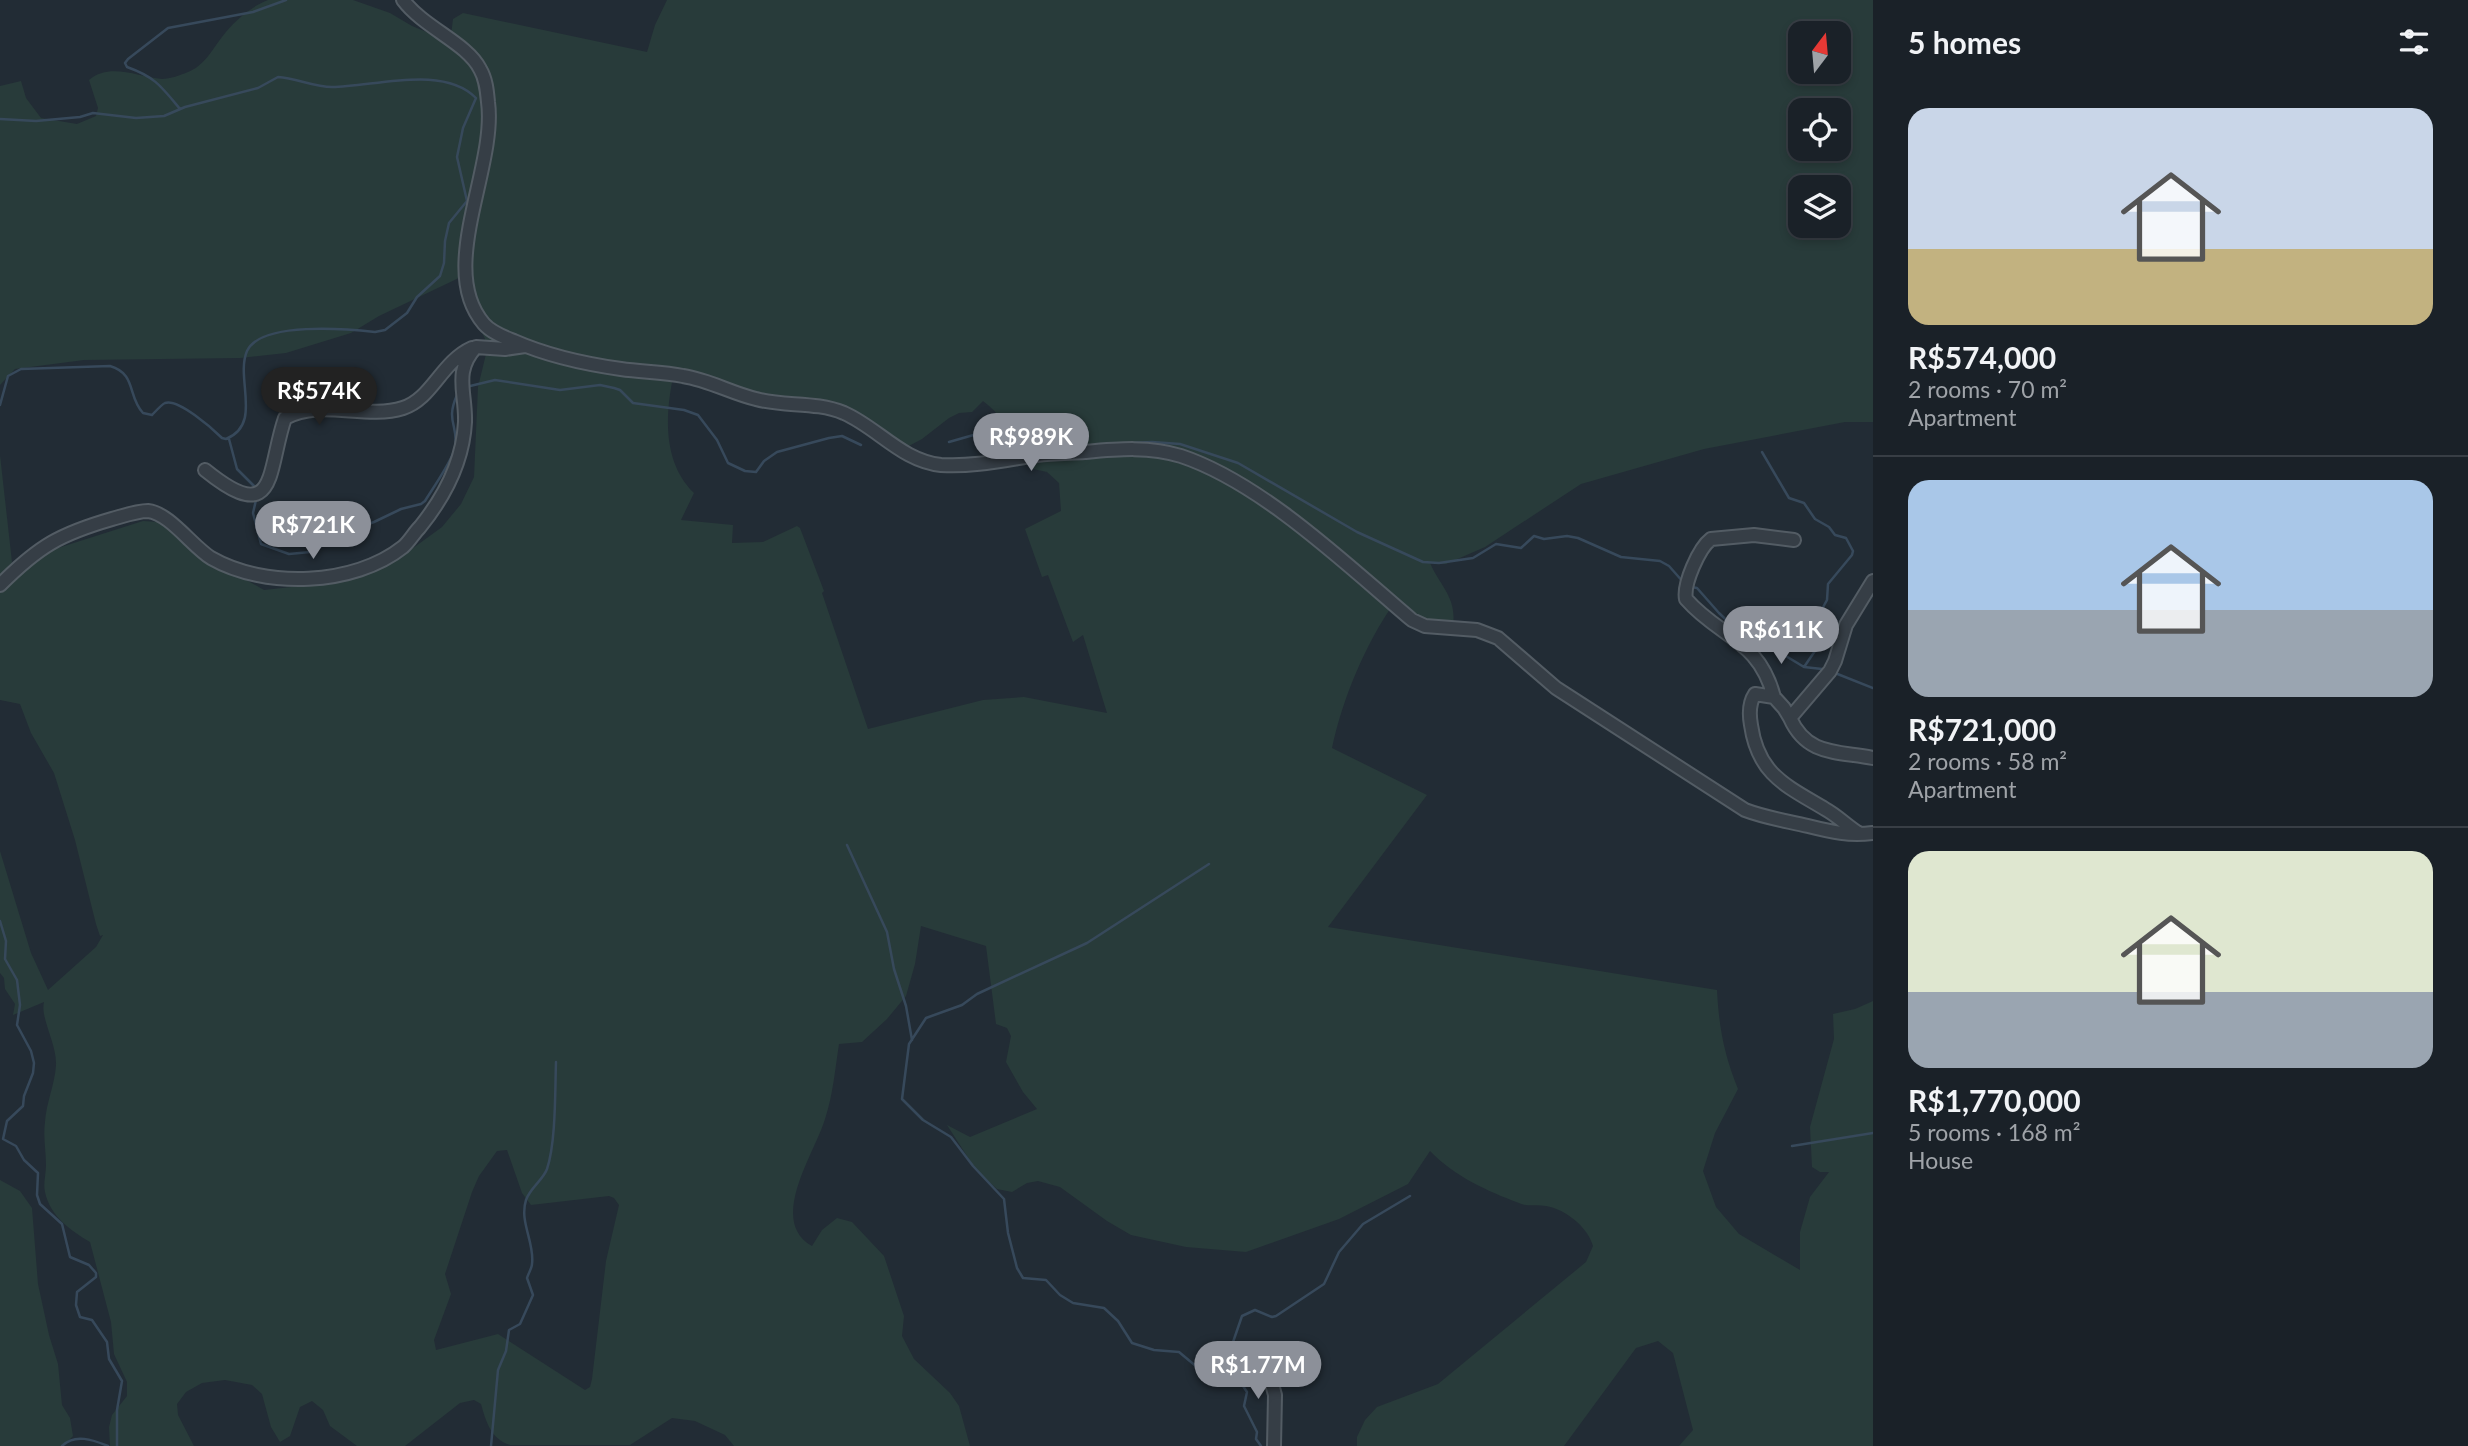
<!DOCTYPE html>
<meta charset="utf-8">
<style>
:root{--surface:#1a2128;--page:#272e34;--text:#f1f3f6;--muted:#9fa3a8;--line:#383e45;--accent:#8c9099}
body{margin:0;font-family:Lato,sans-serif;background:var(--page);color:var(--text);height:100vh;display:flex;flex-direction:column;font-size:26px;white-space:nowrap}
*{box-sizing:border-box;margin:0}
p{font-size:23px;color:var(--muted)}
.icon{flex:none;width:38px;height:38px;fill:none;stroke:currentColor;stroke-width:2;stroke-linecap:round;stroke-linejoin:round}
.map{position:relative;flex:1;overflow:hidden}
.sheet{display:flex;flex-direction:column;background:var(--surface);width:595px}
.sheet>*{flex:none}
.needle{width:46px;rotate:16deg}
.buttons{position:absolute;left:1788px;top:21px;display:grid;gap:14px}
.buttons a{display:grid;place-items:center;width:63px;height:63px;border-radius:14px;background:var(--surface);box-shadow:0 4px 10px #0003,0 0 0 2px var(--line);font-size:35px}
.price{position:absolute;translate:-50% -60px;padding:0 16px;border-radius:24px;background:var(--accent);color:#fff;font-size:23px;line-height:46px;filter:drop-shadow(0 2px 4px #0008)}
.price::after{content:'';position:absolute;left:50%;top:42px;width:21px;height:16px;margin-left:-10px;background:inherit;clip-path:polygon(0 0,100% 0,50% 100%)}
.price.active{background:#222;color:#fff}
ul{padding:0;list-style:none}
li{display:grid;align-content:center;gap:14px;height:371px;padding:0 35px}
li+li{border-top:2px solid var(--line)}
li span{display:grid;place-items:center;height:217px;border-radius:21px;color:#555}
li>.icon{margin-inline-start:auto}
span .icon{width:126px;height:126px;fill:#fffc;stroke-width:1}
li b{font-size:30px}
h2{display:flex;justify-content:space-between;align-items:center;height:84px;padding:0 35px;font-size:30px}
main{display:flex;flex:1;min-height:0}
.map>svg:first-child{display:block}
.green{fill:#283b3a;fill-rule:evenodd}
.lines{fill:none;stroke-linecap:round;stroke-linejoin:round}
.stream{stroke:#37495b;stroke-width:2.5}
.minor-casing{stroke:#535c64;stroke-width:16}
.minor{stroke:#363e46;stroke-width:12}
</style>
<main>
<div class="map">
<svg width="1873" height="1446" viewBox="0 0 1873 1446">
<rect width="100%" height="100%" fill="#222c35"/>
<path class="green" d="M 268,0 L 353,0 L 390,13 L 412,26 L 429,33 L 442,37 L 451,35 L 453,19 L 463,13 L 647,52 L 655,25 L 667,0 L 1873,0 L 1873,422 L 1845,422 L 1704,449 L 1581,484 L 1485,547 L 1446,564 L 1430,563 C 1441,588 1459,599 1452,630 L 1436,629 L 1394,603 C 1365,645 1343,697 1332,748 L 1427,795 L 1328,927 L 1717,990 C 1719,1028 1724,1054 1738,1089 L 1715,1133 L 1703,1171 L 1716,1207 L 1739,1234 L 1800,1270 L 1800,1232 L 1810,1197 L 1829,1172 L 1820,1172 L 1812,1167 L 1810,1127 L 1834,1039 L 1833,1014 L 1855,1009 L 1873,1001 L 1873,1446 L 1679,1446 L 1693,1430 L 1673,1353 L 1658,1341 L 1636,1348 L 1564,1446 L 1357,1446 L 1357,1437 L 1365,1420 L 1377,1407 L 1438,1384 L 1586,1262 L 1593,1246 C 1588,1227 1565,1209 1546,1206 C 1537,1204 1527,1207 1519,1203 C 1487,1191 1454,1176 1430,1151 L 1408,1184 L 1339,1219 L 1246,1252 L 1186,1247 L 1131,1235 L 1107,1221 L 1060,1187 L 1038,1181 L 1027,1183 L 1012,1192 L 997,1189 L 976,1170 L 947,1125 L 970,1137 L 1037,1109 L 1023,1092 L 1006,1062 L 1011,1036 L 1007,1028 L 996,1024 L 986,946 L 921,926 L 915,964 L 906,996 L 887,1019 L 862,1042 L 839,1044 C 835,1070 833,1094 825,1119 C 815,1153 767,1221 812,1246 L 822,1230 L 837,1218 L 852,1222 L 884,1256 L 904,1316 L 902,1336 L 914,1359 L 950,1393 L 959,1406 L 970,1446 L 734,1446 L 725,1435 L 695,1421 L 672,1418 L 630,1445 L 510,1445 C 491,1439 486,1422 481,1404 L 474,1400 L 460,1403 L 405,1446 L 357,1446 L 330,1426 L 323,1410 L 312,1401 L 300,1407 L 290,1436 L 280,1442 L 271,1427 L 262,1394 L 252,1385 L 225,1380 L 202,1383 L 186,1392 L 177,1404 L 178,1415 L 194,1446 L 110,1446 L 109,1427 L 112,1415 L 127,1396 L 127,1382 L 114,1354 L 111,1322 L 90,1242 C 70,1230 50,1216 45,1192 C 43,1184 46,1174 46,1165 C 46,1151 43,1137 45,1122 C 46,1103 55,1084 56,1065 C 57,1044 40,1018 44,1002 L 13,1015 L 15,1004 L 5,989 L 4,978 L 0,973 L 0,851 L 31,953 L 48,990 L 96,947 L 103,935 L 100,936 L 96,924 L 75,840 L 54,773 L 31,733 L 20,704 L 0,700 L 0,455 L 13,571 L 24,571 L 55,549 L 143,521 L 158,522 L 172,526 L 225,568 L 264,590 L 327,583 L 370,572 L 405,554 L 442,527 L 461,504 L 474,477 L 478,387 L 486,354 L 485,339 L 470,304 L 463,276 L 379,316 L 351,333 L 286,353 L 240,358 L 84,360 L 15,369 L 0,385 L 0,86 L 21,81 L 26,98 L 41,118 L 77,124 L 96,116 L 98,108 L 89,80 C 110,62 138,77 162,79 C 170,79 181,75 188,72 C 204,66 212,50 222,37 C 233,22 250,7 268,0 ZM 1801,33 L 1839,33 L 1839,72 L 1801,72 ZM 1801,110 L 1839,110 L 1839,149 L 1801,149 ZM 1801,187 L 1839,187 L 1839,226 L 1801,226 ZM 674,373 L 777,408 L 800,412 L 822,413 L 864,422 L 905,448 L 922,439 L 949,418 L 959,413 L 972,412 L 983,401 C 1007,420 1019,442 1033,469 L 1047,472 L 1059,483 L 1061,511 L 1025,529 L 1042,577 L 1048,575 L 1073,642 L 1083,635 L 1107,713 L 1024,697 L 983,700 L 868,729 L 822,593 L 824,591 L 800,528 L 797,526 L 763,542 L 732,543 L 733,525 L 681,520 L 694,493 C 662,462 665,413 674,373 ZM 507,1150 L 522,1193 L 531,1205 L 609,1196 L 614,1198 L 619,1205 L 606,1261 L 592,1379 L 590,1387 L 585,1390 L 498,1334 L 436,1350 L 434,1340 L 451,1294 L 445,1274 L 472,1192 L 479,1176 L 497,1151 Z
M 0,1180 L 20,1191 L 32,1208 L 38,1284 L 49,1335 L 58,1364 L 62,1405 L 70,1418 L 73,1436 L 63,1446 L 0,1446 Z"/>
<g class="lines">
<path class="stream" d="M 180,109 C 161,86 155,77 127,67 L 125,63 L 128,59 L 168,28 L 253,12 L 286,0
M 0,119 L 36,121 L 80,117 L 93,113 L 136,118 L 164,116 L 185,107 L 258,88 L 278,77 C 296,78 314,87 332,87 C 373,87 443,64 476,98 L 463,128 L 457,157 L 467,201 L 449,223 L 445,241 L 444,263 L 440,276 L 417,297 L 407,313 L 385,330 L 375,332 C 348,329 261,321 247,351 C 235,379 263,424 226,439 L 222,438 C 213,429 178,398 165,403 C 161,405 155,412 152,415 L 143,413 C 127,396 137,374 110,366 L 21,369 L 8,376 L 0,405
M 466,387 L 495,380 L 560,390 L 600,385 L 614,388 L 620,390 L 633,403 L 684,410 L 698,415 L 717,440 L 728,463 L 745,471 L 756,472 L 764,461 L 777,452 L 829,438 L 842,436 L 861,445
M 229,439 L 237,469 L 255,487
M 949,442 L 984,432 L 1048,448
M 1131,443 L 1152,442 L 1180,444 L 1238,463 L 1357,532 L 1423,562 L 1439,563 L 1473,558 L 1496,544 L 1521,548 L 1534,536 L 1544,539 L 1567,536 L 1578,538 L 1621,557 L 1660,561 L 1669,566 L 1684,583
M 1762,452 L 1789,498 L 1804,503 L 1815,519 L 1829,527 L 1835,535 L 1846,538 L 1853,551 L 1852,555 L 1828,584 L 1827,600 L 1816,620 L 1817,648 L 1804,667
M 256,500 L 253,513 L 261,544 L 289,554 L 310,552 L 328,543 L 334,536 L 374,522 L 401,509 L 421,504 L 425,501 C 433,488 452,461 455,448 C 459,425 445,422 457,395
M 1691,587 L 1697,588 L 1719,613 L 1742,635 L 1762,646 L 1771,647 L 1804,667 L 1822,669
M 1835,673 L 1873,688
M 847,845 L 887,932 L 894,969 L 906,1006 L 912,1040
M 1209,864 L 1087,943 L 977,994 L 962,1005 L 926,1018 L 909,1044 L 902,1099 L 923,1120 L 951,1137 L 973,1166 L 1004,1199 L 1008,1233 L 1017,1268 L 1023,1278 L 1046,1280 L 1060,1295 L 1073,1303 L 1104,1308 L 1118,1321 L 1132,1343 L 1154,1350 L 1179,1352 L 1209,1377 L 1239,1380 L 1247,1392 L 1244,1406 L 1257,1432 L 1256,1439 L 1261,1446
M 0,921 L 6,941 L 5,959 L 17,980 L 20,1005 L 17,1025 L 31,1051 L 34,1063 L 33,1073 L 24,1096 L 23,1106 L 7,1121 L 3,1139 L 16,1146 L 24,1160 L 38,1173 L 37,1195 L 40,1204 L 62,1224 L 70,1257 L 89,1265 L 96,1273 L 96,1277 L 77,1292 L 76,1305 L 80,1317 L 92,1320 L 107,1342 L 109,1359 L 122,1381 L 117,1410 L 117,1446
M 1792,1146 L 1873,1133
M 1226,1378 L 1232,1345 L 1242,1316 L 1255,1310 L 1272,1317 L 1276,1316 L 1324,1284 L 1339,1252 L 1363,1224 L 1410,1196
M 62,1446 C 75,1433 93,1440 108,1446
M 491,1446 L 498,1370 L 506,1351 L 509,1330 L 520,1324 L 533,1295 L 527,1278 C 528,1274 532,1268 532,1264 C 535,1243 519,1222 526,1200 C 530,1188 543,1180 547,1169 C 556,1142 555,1091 556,1062"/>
<g class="minor-casing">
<path id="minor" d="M 403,0 C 424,28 467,43 480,69 C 486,79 487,91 488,102 C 497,168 436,269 484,324 C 492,333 504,337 514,341 C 548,356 585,364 621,369 C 642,372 663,372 683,376 C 709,380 731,393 756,399 C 785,407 815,401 844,413 C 878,428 902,461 941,465 C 974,467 1004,460 1037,455 C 1053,453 1069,453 1085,452 C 1118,449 1150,446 1181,456 C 1262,483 1347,565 1412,620 L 1425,626 L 1477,630 L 1498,638 L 1556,688 L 1745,810 C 1766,818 1787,821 1808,826 C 1832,832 1849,836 1873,833
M 205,470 C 278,529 267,470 285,418 C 321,398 365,420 403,408 C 432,399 441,362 472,348
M 1794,540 L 1754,535 L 1711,539 C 1699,548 1683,584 1686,599 C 1720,638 1759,639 1774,697 L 1755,694 C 1749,703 1749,714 1751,725 C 1758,775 1787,786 1825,809 C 1838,816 1848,827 1860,834
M 1873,581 L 1846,625 L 1835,661 L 1830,671 L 1790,718 C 1807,756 1837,751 1873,758
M 0,585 C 39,546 60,534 112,519 C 123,516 137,511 148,511 C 169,513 192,546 211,558 C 265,589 354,586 403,547 C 409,542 414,533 420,527 C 445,496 463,462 465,422 C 466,392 453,372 476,347 L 505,349 L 525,346
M 1774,697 L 1784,708 L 1790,718
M 1263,1351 L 1275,1395 L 1274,1446"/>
</g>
<use href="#minor" class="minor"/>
</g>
</svg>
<div class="buttons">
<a><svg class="needle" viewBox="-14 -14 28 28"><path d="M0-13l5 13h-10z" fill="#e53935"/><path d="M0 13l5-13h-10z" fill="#9fa3a8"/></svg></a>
<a><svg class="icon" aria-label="locate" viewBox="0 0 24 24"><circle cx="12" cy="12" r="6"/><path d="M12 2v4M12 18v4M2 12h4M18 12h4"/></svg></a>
<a><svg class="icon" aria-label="layers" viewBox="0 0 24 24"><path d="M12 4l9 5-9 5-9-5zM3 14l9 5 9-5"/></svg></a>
</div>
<b class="price active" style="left:319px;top:427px">R$574K</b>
<b class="price" style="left:1031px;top:473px">R$989K</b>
<b class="price" style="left:313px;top:561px">R$721K</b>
<b class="price" style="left:1781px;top:666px">R$611K</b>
<b class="price" style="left:1258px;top:1401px">R$1.77M</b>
</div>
<section class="sheet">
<h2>5 homes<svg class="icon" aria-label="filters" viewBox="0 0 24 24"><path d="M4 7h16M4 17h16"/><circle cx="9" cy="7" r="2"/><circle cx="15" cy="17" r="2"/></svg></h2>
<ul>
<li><span style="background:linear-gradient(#c9d6e8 65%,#c2b280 0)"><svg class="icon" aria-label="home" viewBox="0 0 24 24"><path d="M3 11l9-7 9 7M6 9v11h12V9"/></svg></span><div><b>R$574,000</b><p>2 rooms · 70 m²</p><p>Apartment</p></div></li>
<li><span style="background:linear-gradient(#a9c7e8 60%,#9aa5b1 0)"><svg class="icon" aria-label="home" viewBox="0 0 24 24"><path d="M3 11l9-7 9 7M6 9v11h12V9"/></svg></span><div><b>R$721,000</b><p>2 rooms · 58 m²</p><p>Apartment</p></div></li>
<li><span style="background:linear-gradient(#dfe7d0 65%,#9aa5b1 0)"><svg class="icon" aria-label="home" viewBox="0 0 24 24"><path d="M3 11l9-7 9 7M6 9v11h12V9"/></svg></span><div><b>R$1,770,000</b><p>5 rooms · 168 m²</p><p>House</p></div></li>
</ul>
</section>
</main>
